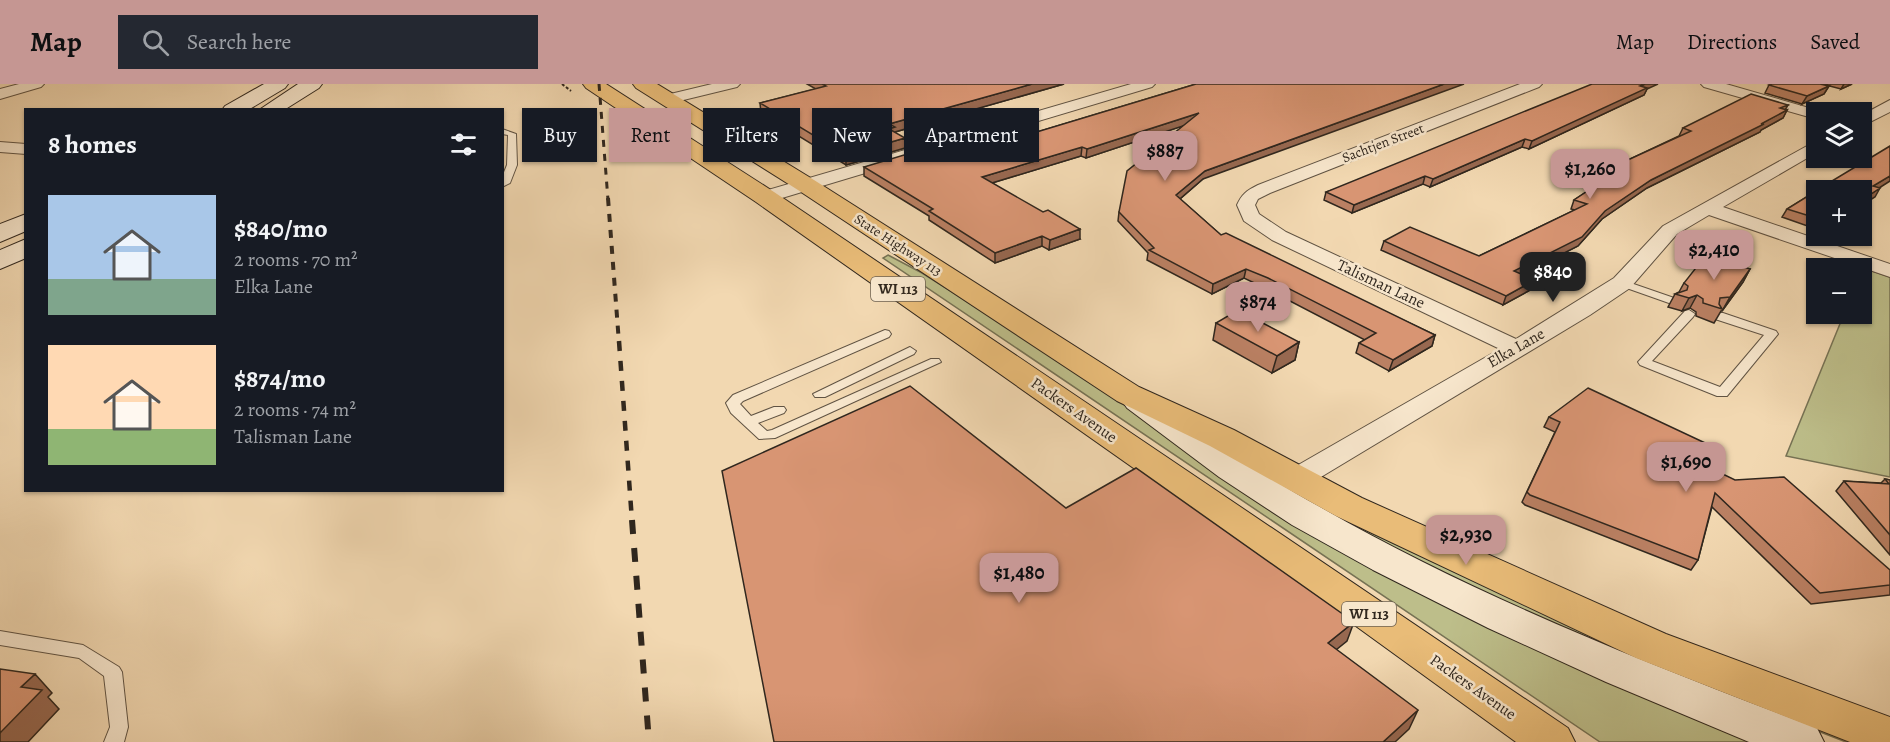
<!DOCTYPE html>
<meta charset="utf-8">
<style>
:root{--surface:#171b24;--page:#242831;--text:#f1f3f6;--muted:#9ea1a6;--accent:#c59692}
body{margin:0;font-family:Alegreya,serif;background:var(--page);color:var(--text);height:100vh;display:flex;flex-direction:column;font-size:22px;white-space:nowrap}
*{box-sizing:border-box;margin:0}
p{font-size:20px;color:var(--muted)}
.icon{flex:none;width:33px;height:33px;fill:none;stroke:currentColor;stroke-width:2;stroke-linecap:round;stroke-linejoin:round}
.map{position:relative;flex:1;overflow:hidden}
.details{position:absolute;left:24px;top:24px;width:480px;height:384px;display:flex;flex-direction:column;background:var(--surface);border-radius:0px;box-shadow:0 2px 4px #0004}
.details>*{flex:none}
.banner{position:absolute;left:522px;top:24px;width:570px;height:54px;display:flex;gap:12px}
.buttons{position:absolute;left:1806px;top:18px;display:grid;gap:12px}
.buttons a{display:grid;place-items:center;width:66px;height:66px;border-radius:0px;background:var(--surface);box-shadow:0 2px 4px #0004;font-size:30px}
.price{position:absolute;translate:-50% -51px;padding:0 14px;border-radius:12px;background:var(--accent);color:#111;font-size:20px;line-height:39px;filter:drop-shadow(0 2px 3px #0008)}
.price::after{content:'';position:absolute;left:50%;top:36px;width:18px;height:14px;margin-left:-9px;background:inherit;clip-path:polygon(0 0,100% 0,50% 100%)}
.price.selected{background:#222;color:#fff}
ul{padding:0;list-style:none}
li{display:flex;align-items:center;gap:18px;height:150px;padding:0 24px}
li span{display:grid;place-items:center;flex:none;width:168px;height:120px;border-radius:0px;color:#555}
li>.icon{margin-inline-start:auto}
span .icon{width:72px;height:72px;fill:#fffc;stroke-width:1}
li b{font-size:26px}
h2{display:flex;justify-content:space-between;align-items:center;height:72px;padding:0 24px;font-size:26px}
.pill{padding:0 21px;border-radius:0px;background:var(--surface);box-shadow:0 2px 4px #0004;font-size:21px;line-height:54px}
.pill.selected{background:var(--accent);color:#111}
header{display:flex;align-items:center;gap:36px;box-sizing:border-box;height:84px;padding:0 30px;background:var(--accent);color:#111}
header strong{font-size:28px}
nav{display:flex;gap:33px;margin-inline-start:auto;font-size:21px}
.search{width:420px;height:54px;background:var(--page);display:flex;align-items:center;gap:15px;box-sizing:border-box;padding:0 21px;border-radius:0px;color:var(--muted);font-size:22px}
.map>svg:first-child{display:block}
.green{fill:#bdbe8a;stroke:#767254;stroke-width:1.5}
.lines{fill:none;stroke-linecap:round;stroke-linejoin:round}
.service-casing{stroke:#605343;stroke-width:2}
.minor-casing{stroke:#605343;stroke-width:2}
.secondary-casing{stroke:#30271e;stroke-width:2}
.primary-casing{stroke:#30271e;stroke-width:2}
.path{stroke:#30271e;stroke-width:2;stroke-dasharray:3 2;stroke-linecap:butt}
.service{fill:#f7e6cc;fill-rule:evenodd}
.minor{fill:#f7e6cc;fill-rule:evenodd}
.secondary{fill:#f7e6cc;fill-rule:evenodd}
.primary{fill:#e9bc78;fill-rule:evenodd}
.rail-far3{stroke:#30271e;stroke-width:3;stroke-dasharray:7 7;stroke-linecap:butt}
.rail-far2{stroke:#30271e;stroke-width:4;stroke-dasharray:8 8;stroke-linecap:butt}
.rail-far1{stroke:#30271e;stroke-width:4.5;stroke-dasharray:10 10;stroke-linecap:butt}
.rail{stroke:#30271e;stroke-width:6;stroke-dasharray:14 14;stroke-linecap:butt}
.wall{fill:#ba8063;stroke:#30271e;stroke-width:1.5}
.shaded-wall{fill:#976850;stroke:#30271e;stroke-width:1.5}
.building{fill:#d89573;stroke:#30271e;stroke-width:1.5}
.labels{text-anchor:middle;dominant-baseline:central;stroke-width:5;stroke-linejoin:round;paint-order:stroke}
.far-street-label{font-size:14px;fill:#30271e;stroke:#f7e6cc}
.shield{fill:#f7e6cc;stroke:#6c6052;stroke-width:1.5}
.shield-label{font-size:15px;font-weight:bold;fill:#30271e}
.street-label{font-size:16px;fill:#30271e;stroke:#f7e6cc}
</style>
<header>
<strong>Map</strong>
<div class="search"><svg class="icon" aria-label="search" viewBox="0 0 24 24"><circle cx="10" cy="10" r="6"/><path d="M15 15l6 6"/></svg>Search here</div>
<nav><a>Map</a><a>Directions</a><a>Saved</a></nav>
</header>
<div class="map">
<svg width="1890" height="658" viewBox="0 0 1890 658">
<rect width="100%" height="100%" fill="#f2d8b1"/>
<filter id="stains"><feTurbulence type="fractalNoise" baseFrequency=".00333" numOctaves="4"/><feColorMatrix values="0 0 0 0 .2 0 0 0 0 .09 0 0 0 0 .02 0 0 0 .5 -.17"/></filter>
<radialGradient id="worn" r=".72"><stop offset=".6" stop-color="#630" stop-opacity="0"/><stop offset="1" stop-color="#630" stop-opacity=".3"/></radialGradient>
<path class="green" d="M 888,171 L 922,189 L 954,209 L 1226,386 L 1758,658 L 1600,658 L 883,174 Z
M 1860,183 L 1890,193 L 1890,393 L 1786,372 L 1844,230 L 1862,230 Z
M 1349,435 L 1870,658 L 1846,658 L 1622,571 L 1483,511 L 1344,440 Z"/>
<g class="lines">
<g class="service-casing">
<path id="service" d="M 502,45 L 516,50 L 517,81 L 510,99 L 502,103 L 502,93 L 507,81 L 508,51 L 502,50 Z
M 1622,196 L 1677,215 L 1679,217 L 1673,220 L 1669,219 L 1618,201 L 1618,197 Z
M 1689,226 L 1695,230 L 1693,233 L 1652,277 L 1720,303 L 1764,251 L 1715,235 L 1713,232 L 1715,229 L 1723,229 L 1776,247 L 1778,250 L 1727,312 L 1717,312 L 1640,281 L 1638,278 L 1685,227 Z
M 885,246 L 889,247 L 891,250 L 889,253 L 743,317 L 740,320 L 751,332 L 774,323 L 784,323 L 786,326 L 784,329 L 758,339 L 767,347 L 772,346 L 931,275 L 939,275 L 941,278 L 775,354 L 759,355 L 731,329 L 726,319 L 733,311 Z
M 910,263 L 916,267 L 914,270 L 825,313 L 815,313 L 813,310 Z
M 0,547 L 83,561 L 119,583 L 122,588 L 128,643 L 124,658 L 104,658 L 110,643 L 104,592 L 79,574 L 0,561 Z"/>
</g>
<g class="minor-casing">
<path id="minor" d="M 19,0 L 44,0 L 41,3 L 0,15 L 0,5 Z
M 712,0 L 740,0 L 737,3 L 667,20 L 659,15 L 662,12 Z
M 1131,0 L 1155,0 L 1152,3 L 772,117 L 758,117 L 756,113 L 758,109 Z
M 1520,0 L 1542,0 L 1539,3 L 1270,109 L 1258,115 L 1255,121 L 1259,130 L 1286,148 L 1516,255 L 1614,194 L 1663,142 L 1816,57 L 1816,69 L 1723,123 L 1890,180 L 1890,193 L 1709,131 L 1677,150 L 1630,204 L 1590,231 L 1306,402 L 1296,404 L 1286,402 L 1282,395 L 1286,388 L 1500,265 L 1272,156 L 1244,137 L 1237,121 C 1242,110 1246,107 1258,101 Z
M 1701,0 L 1726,0 L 1823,28 L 1816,28 L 1816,35 L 1704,3 Z
M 1890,16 L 1890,28 L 1862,42 L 1862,31 Z
M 0,58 L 26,60 L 26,70 L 0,68 Z"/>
</g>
<g class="secondary-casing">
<path id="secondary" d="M 264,0 L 288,0 L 285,4 L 248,26 L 222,26 L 225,22 Z
M 298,0 L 322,0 L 319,4 L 284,26 L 259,26 Z
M 26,130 L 26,147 L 0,158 L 0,140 Z
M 26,155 L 26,174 L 0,185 L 0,166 Z
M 1138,307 L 1149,310 C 1204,351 1260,390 1320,423 C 1477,513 1648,580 1817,644 L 1824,658 L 1749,658 L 1606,598 L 1488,544 L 1373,486 L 1292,441 L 1219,393 L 1127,324 L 1122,317 L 1127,310 Z"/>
</g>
<g class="primary-casing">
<path id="primary" d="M 583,0 L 606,0 L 774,108 L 1568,644 L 1575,658 L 1516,658 L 1284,490 L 756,118 L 586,4 Z
M 633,0 L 657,0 L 814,96 L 1139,303 L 1234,346 L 1362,414 L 1666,550 L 1890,633 L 1890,658 L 1850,658 L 1636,574 L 1336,432 L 1210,362 L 1117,317 L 798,106 L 636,4 Z"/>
</g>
<path class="path" d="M 562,0 L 571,7"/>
<use href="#service" class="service"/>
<use href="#minor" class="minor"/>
<use href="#secondary" class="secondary"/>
<use href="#primary" class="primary"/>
<path class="rail-far3" d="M 599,0 L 608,116"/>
<path class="rail-far2" d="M 608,114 L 619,259"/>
<path class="rail-far1" d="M 619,257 L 632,437"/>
<path class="rail" d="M 632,436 L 649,658"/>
</g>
<path class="wall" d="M 807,0 L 1064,0 L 895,48 L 905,64 L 846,81 L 761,29 L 760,19 L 816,5 Z
M 1196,0 L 1203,95 L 1180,115 L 1221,151 L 1435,251 L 1432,262 L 1389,287 L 1356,269 L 1359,259 L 1365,256 L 1265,204 L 1244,194 L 1212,210 L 1147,176 L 1148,169 L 1118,137 L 1119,128 L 1182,42 L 1086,74 L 1081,72 L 992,99 L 1080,155 L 1049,166 L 1042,162 L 995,179 L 929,136 L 929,132 L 864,92 L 864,83 L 944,76 Z
M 1822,0 L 1852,0 L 1841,5 Z
M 1769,1 L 1829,2 L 1824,10 L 1802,20 L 1765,9 Z
M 1647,5 L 1644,11 L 1529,65 L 1522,63 L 1430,103 L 1423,100 L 1352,129 L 1324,116 L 1326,108 Z
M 1788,21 L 1785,26 L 1787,26 L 1783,34 L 1761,46 L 1760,48 L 1647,104 L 1602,135 L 1578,162 L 1522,190 L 1532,205 L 1503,221 L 1381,166 L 1384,157 L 1479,172 L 1575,126 L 1571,125 L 1574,116 L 1598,100 L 1585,96 L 1589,87 L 1628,76 L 1679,52 L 1683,44 Z
M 1816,107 L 1816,145 L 1782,133 L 1787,125 Z
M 1750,185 L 1743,198 L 1722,227 L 1721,227 L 1714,239 L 1696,232 L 1696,228 L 1690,224 L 1682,227 L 1668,223 L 1675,210 L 1679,208 L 1684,199 Z
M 1216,239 L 1299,258 L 1295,276 L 1272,289 L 1213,256 Z
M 1549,333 L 1712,376 L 1705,382 L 1890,486 L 1890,511 L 1811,520 L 1712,423 L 1698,476 L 1691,486 L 1525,421 L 1522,418 L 1555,348 L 1544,343 Z
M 1885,395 L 1890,396 L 1890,471 L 1836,407 L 1844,397 L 1881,399 Z"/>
<path class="shaded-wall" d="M 1032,0 L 1064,0 L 895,48 L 890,55 L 889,40 Z
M 1444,0 L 1464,0 L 1203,95 L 1174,120 L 1176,111 L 1205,87 Z
M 1645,0 L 1658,0 L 1647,5 L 1644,11 L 1529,65 L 1532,57 Z
M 1844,0 L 1852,0 L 1841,5 Z
M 1829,2 L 1824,10 L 1802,20 L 1807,12 Z
M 1787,26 L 1783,34 L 1761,46 L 1760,48 L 1647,104 L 1602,135 L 1578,162 L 1511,196 L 1514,187 L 1651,96 Z
M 1199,29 L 1198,37 L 1086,74 L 1087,65 Z
M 905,54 L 905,64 L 846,81 L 846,71 Z
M 1525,55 L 1522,63 L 1430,103 L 1433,95 Z
M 1082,63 L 1081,72 L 982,102 L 982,93 Z
M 1425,92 L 1423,100 L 1352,129 L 1354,121 Z
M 1890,92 L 1890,97 L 1868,111 L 1873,102 Z
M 1880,104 L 1875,113 L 1862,121 L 1862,116 Z
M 1080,145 L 1080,155 L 1049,166 L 1050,156 Z
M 1042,152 L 1042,162 L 995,179 L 995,169 Z
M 1246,185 L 1244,194 L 1212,210 L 1213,200 Z
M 1750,185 L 1743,198 L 1722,227 L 1730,213 Z
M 1535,196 L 1532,205 L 1503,221 L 1506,212 Z
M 1697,211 L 1690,224 L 1682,227 L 1689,214 Z
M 1435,251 L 1432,262 L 1389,287 L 1393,276 Z
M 1299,258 L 1295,276 L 1272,289 L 1277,272 Z
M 1718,365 L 1712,376 L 1696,391 L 1702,380 Z
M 1354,538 L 1347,557 L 1321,578 L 1328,559 Z
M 35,590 L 52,609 L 48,613 L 59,625 L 28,658 L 0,658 L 0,649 L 21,603 Z
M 1418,626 L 1409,645 L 1395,658 L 1383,658 Z"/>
<path class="building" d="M 822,0 L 1032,0 L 889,40 L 895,43 L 889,45 L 905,54 L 846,71 L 760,19 L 826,2 Z
M 1196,0 L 1444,0 L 1205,87 L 1176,111 L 1221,151 L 1226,149 L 1435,251 L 1393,276 L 1359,259 L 1376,249 L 1268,194 L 1246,185 L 1213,200 L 1149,166 L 1154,164 L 1119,128 L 1127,87 L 1199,29 L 1087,65 L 1082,63 L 982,93 L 1043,128 L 1048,126 L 1080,145 L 1050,156 L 1042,152 L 995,169 L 929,127 L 933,125 L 864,83 L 924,65 L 944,76 Z
M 1592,0 L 1645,0 L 1640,2 L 1647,4 L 1532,57 L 1525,55 L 1433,95 L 1425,92 L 1354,121 L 1326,108 Z
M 1772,0 L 1820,0 L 1829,2 L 1807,12 L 1769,1 Z
M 1751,10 L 1788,21 L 1780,24 L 1787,26 L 1761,40 L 1764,40 L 1651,96 L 1605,127 L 1582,153 L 1514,187 L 1535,196 L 1506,212 L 1384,157 L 1410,143 L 1479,172 L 1587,120 L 1574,116 L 1607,94 L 1589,87 L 1619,73 L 1628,76 L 1691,47 L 1683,44 Z
M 1890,62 L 1890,92 L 1873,102 L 1880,104 L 1862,116 L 1862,106 L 1817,106 Z
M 1816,107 L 1816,134 L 1787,125 Z
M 1706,171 L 1750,185 L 1730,213 L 1720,214 L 1719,220 L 1722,225 L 1703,219 L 1703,215 L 1697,211 L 1689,214 L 1675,210 L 1687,206 L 1688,202 L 1684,199 Z
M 1238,226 L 1299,258 L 1277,272 L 1216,239 Z
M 910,302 L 1066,424 L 1136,384 L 1354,538 L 1328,559 L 1418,626 L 1383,658 L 774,658 L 722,387 Z
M 1588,304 L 1718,365 L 1702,380 L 1735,396 L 1784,393 L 1890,486 L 1890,501 L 1820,509 L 1715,409 L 1698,476 L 1530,411 L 1527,408 L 1560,338 L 1549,333 Z
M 1885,395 L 1890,396 L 1890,451 L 1844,397 L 1889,400 Z
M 0,585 L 35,590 L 21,603 L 42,606 L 0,649 Z"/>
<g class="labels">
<g class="far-street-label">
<text transform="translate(1383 59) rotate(-21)">Sachtjen Street</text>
<text transform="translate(898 161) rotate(33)">State Highway 113</text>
</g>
<g class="shield">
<rect x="871" y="193" width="54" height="24" rx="4.5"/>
<rect x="1342" y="518" width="54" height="24" rx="4.5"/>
</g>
<g class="shield-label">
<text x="898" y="205">WI 113</text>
<text x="1369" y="530">WI 113</text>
</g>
<g class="street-label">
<text transform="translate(1381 200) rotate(25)">Talisman Lane</text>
<text transform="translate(1516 264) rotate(-30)">Elka Lane</text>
<text transform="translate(1074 326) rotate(35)">Packers Avenue</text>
<text transform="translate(1473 603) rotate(35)">Packers Avenue</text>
</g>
</g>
<rect width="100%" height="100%" filter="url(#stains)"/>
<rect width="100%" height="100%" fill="url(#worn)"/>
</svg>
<div class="buttons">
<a><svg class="icon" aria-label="layers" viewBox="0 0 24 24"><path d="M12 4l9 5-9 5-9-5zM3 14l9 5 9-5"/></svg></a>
<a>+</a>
<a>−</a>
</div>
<b class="price" style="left:1165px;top:98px">$887</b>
<b class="price" style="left:1590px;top:116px">$1,260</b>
<b class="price" style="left:1714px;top:197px">$2,410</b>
<b class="price selected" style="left:1553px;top:219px">$840</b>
<b class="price" style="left:1258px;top:249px">$874</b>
<b class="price" style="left:1686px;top:409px">$1,690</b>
<b class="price" style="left:1466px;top:482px">$2,930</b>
<b class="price" style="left:1019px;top:520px">$1,480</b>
<div class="banner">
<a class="pill">Buy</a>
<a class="pill selected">Rent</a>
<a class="pill">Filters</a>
<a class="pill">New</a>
<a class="pill">Apartment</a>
</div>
<section class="details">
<h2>8 homes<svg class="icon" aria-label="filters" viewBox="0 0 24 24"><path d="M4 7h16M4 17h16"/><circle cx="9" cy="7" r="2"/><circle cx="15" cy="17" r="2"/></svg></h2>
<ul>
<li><span style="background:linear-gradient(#a9c7e8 70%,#7fa58c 0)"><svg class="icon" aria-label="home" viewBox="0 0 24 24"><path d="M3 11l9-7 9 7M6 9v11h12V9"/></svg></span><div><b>$840/mo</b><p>2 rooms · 70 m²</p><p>Elka Lane</p></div></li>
<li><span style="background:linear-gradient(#ffd9b3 70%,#8fb573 0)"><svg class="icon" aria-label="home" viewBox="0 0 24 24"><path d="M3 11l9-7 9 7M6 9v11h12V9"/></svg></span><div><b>$874/mo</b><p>2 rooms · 74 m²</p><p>Talisman Lane</p></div></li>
</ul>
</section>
</div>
